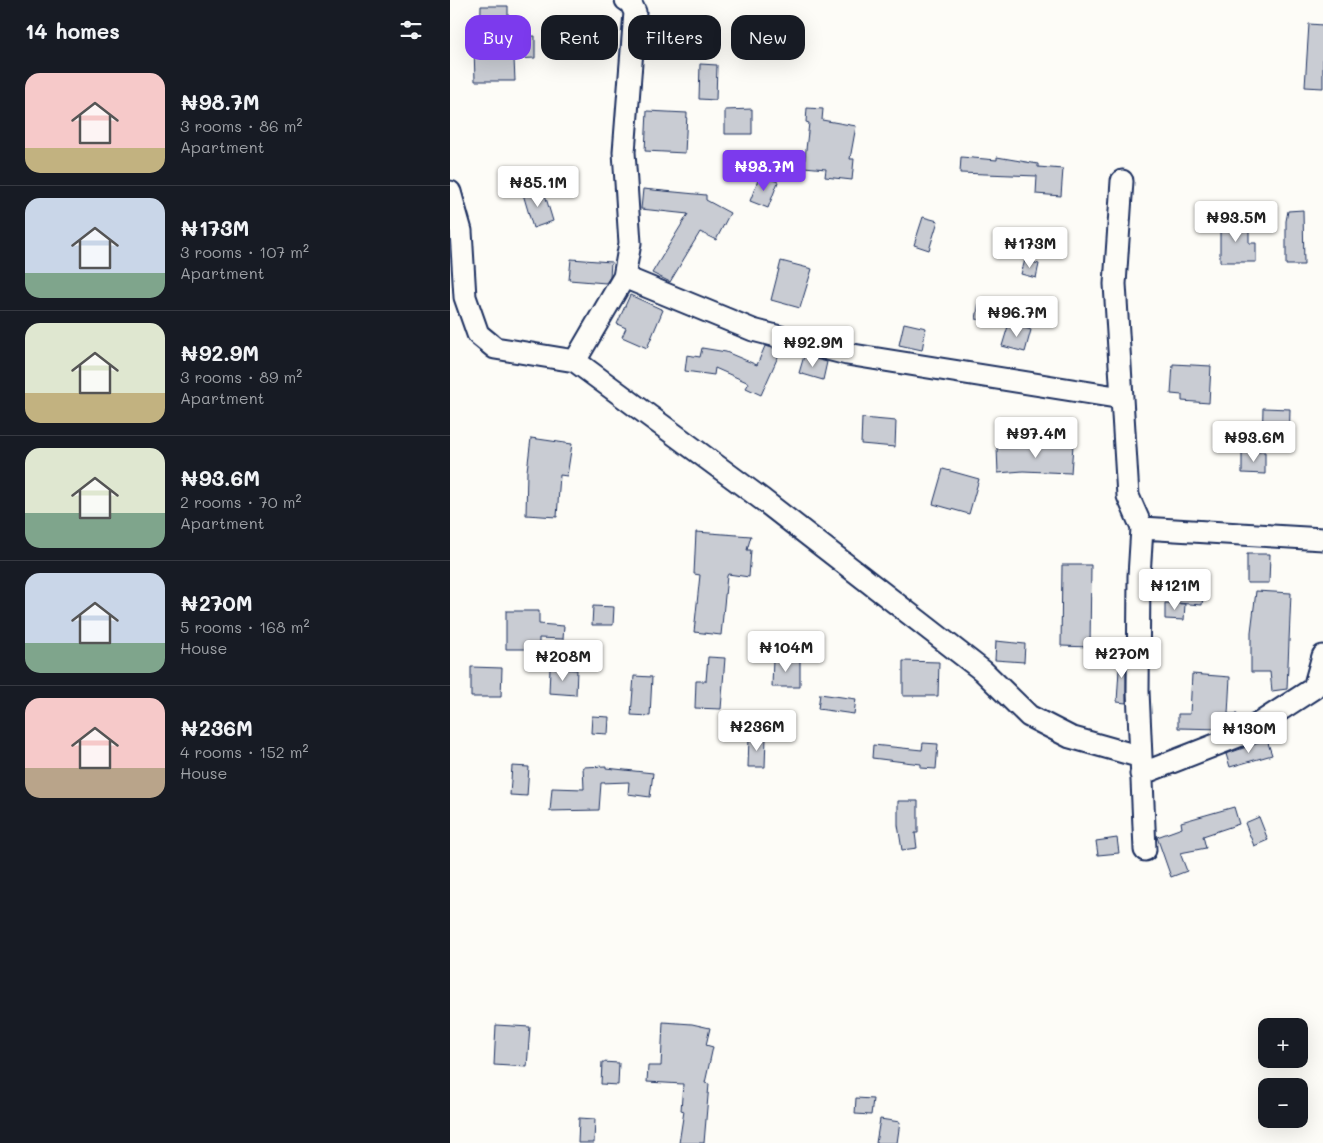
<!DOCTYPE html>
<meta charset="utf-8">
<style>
:root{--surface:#171b24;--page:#242831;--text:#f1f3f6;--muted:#9ea1a6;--line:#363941;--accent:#7c3aed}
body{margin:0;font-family:Mali,sans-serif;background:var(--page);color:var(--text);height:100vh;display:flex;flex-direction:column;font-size:19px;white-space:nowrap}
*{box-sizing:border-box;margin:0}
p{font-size:16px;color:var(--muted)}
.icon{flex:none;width:28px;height:28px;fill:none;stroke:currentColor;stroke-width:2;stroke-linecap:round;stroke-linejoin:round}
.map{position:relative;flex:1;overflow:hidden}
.details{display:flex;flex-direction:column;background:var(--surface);width:450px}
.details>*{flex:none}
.hud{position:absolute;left:15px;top:15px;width:475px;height:45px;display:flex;gap:10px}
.buttons{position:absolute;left:808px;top:1018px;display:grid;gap:10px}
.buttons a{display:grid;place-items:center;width:50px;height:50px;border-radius:10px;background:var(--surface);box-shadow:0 5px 20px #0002;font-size:25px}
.price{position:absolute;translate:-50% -42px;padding:0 11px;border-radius:5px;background:#fff;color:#222;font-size:16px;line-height:32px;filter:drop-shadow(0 1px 2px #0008)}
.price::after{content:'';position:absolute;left:50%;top:30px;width:15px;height:11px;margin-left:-8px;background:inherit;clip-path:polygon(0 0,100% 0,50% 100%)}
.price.current{background:var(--accent);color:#fff}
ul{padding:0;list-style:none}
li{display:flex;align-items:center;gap:15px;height:125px;padding:0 25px}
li+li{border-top:1px solid var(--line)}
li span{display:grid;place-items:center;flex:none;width:140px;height:100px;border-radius:15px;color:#555}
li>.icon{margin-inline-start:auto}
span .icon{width:60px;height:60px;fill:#fffc;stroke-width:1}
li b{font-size:21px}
h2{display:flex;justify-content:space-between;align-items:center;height:60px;padding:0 25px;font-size:21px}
.pill{padding:0 18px;border-radius:15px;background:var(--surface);box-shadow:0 5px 20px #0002;font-size:18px;line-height:45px}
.pill.current{background:var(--accent);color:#fff}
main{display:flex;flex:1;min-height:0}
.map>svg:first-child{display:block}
.building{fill:#c9ccd3;stroke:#1b2f5e}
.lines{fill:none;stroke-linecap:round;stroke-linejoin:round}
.minor-casing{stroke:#1b2f5e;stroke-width:25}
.minor{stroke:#fdfcf7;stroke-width:21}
</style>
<main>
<section class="details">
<h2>14 homes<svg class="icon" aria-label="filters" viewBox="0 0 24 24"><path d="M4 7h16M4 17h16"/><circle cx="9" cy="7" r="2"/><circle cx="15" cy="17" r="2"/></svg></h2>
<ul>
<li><span style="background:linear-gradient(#f6c9c9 75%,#c2b280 0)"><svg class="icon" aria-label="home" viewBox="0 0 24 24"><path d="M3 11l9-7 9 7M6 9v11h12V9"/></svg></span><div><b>₦98.7M</b><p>3 rooms · 86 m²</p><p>Apartment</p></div></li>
<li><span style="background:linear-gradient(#c9d6e8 75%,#7fa58c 0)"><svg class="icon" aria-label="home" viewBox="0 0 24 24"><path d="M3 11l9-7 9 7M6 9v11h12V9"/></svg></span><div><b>₦173M</b><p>3 rooms · 107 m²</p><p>Apartment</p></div></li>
<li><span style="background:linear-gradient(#dfe7d0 70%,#c2b280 0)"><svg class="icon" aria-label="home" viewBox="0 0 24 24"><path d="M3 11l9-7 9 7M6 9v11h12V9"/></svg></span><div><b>₦92.9M</b><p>3 rooms · 89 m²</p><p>Apartment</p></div></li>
<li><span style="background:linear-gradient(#dfe7d0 65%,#7fa58c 0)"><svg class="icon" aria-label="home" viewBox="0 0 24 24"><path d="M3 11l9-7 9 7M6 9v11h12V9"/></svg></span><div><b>₦93.6M</b><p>2 rooms · 70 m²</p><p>Apartment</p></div></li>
<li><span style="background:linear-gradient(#c9d6e8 70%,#7fa58c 0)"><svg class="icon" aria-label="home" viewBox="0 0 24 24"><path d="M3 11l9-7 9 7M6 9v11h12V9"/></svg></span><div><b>₦270M</b><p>5 rooms · 168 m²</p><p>House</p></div></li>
<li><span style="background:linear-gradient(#f6c9c9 70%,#b9a48a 0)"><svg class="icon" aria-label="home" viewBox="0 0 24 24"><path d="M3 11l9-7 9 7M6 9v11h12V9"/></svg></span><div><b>₦236M</b><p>4 rooms · 152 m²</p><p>House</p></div></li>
</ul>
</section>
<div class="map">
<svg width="873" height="1143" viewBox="0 0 873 1143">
<rect width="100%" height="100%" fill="#fdfcf7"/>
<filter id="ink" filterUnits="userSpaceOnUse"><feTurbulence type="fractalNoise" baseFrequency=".02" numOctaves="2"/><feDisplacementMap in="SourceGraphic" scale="10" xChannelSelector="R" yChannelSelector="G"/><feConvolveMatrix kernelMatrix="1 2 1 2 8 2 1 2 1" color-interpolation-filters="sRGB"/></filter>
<g filter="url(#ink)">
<path class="building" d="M 31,6 L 58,6 L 58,37 L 85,36 L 85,58 L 64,59 L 65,81 L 25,81 L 24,47 L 30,47 Z
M 859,24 L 873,25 L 873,88 L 855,87 Z
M 250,64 L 267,65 L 266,100 L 249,99 Z
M 357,108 L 373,109 L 372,120 L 406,126 L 400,159 L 404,159 L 402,180 L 375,177 L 376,169 L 354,167 L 359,123 L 356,122 Z
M 302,109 L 302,134 L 275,134 L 275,110 Z
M 197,111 L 237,113 L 235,153 L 195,151 Z
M 511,157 L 547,160 L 547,157 L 588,164 L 588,167 L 613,169 L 611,196 L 586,194 L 587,176 L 510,173 Z
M 310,175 L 328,182 L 318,208 L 300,201 Z
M 93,188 L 103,221 L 83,228 L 73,194 Z
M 193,189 L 256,195 L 256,200 L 280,213 L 266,240 L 250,232 L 220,282 L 202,273 L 238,214 L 191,209 Z
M 853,210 L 854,265 L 836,265 L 836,221 L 838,211 Z
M 473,217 L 488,221 L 479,250 L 464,245 Z
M 770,222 L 799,222 L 799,243 L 806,243 L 806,262 L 770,262 Z
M 121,259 L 161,262 L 160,277 L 156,283 L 119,280 Z
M 575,260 L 589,264 L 586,278 L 571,274 Z
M 331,261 L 362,269 L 350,308 L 321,300 Z
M 180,295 L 213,310 L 197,348 L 172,337 L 176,328 L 167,324 Z
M 529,302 L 555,306 L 552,323 L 526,319 Z
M 454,323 L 476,328 L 472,350 L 449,345 Z
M 559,323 L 581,330 L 575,352 L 552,346 Z
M 315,346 L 331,350 L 311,395 L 296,388 L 299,383 L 265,368 L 264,375 L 235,371 L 237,355 L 250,357 L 252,348 L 276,352 L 307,365 Z
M 354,356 L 377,362 L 373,380 L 349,373 Z
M 723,364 L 761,366 L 759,403 L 732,401 L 732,395 L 721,394 Z
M 813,408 L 840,409 L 839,447 L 812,446 Z
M 412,418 L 446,421 L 445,447 L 411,444 Z
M 81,438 L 122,444 L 117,476 L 110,475 L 107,517 L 76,515 L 77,471 Z
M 591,443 L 623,445 L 621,473 L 573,471 L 548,473 L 547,448 L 590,447 Z
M 792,452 L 815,452 L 815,474 L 792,473 Z
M 493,469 L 529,479 L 519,514 L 483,504 Z
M 246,532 L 301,536 L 297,550 L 301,550 L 299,577 L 278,574 L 277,576 L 271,635 L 244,632 L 250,575 L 244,574 Z
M 797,554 L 820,554 L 819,583 L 797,583 Z
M 612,565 L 641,565 L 640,647 L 611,646 Z
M 728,584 L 754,586 L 752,605 L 727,603 Z
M 806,591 L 841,593 L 837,689 L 822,691 L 820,672 L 801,672 L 801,632 Z
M 715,603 L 735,604 L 734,620 L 715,619 Z
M 143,606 L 164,607 L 163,625 L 142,625 Z
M 56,611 L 89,611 L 89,624 L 114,626 L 113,639 L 89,638 L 89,649 L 56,649 Z
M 546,641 L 575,644 L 574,662 L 545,660 Z
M 670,653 L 676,653 L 676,703 L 667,702 Z
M 258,657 L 275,658 L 271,709 L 245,708 L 246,681 L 256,681 Z
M 323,658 L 350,658 L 350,687 L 322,687 Z
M 453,661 L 489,662 L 488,696 L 453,696 Z
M 21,667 L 52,668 L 51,697 L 21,697 Z
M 100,668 L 127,670 L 126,695 L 99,693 Z
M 742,674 L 780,677 L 778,714 L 787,714 L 787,723 L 773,729 L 728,728 L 728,714 L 740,714 Z
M 184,676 L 202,677 L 200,716 L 181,715 Z
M 370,694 L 406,699 L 404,714 L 368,709 Z
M 142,716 L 159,717 L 158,734 L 141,733 Z
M 299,737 L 316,737 L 315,767 L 298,767 Z
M 817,740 L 822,755 L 780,767 L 776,754 Z
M 473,743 L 488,744 L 486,769 L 471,768 L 471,764 L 422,758 L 423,745 L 472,750 Z
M 62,766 L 79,767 L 77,796 L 60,795 Z
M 156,766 L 156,768 L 203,773 L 200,797 L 178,794 L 179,782 L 151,783 L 149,810 L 100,811 L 102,788 L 134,789 L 133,767 Z
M 448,801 L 468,801 L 468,833 L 465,833 L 467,848 L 452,850 L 448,825 Z
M 784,807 L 789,824 L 753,836 L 756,848 L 730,853 L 737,871 L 721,877 L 707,837 L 732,828 L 731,822 Z
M 809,817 L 818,840 L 804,846 L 795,823 Z
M 667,838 L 669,853 L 648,855 L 646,841 Z
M 213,1022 L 242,1024 L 260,1028 L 256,1045 L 263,1047 L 255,1083 L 259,1084 L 254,1143 L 229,1143 L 234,1111 L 231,1110 L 233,1084 L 197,1082 L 198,1066 L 211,1066 Z
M 46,1025 L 80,1027 L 77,1067 L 44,1065 Z
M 152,1062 L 169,1063 L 168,1085 L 151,1084 Z
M 406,1098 L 423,1099 L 421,1115 L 405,1114 Z
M 129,1118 L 145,1119 L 144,1143 L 128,1143 Z
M 430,1119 L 450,1122 L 447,1143 L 426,1143 Z"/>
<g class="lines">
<g class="minor-casing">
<path id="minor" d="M 672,181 L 665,284 L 678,496 L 692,528 L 689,576 L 688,691 L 691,757
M 0,192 L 11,231 L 15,297 L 28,334 L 45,348 L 125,361 L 313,500 L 533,671 L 579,716 L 620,737 L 691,757 L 695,850
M 174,277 L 303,330 L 397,354 L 672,398
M 125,361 L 174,277 L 180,243 L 174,152 L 185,12 L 179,0 L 176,0
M 692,528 L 873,539
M 691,774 L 791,735 L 864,688 L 873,656"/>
</g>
<use href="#minor" class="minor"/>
</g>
</g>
</svg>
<div class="buttons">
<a>+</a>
<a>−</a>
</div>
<b class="price current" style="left:314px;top:192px">₦98.7M</b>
<b class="price" style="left:88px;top:208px">₦85.1M</b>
<b class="price" style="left:786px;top:243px">₦93.5M</b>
<b class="price" style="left:580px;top:269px">₦173M</b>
<b class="price" style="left:567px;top:338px">₦96.7M</b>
<b class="price" style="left:363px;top:368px">₦92.9M</b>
<b class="price" style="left:586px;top:459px">₦97.4M</b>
<b class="price" style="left:804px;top:463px">₦93.6M</b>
<b class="price" style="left:725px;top:611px">₦121M</b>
<b class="price" style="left:336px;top:673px">₦104M</b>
<b class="price" style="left:672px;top:679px">₦270M</b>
<b class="price" style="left:113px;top:682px">₦208M</b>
<b class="price" style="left:307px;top:752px">₦236M</b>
<b class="price" style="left:799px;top:754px">₦130M</b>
<div class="hud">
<a class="pill current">Buy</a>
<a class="pill">Rent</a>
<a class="pill">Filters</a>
<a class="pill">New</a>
</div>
</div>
</main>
